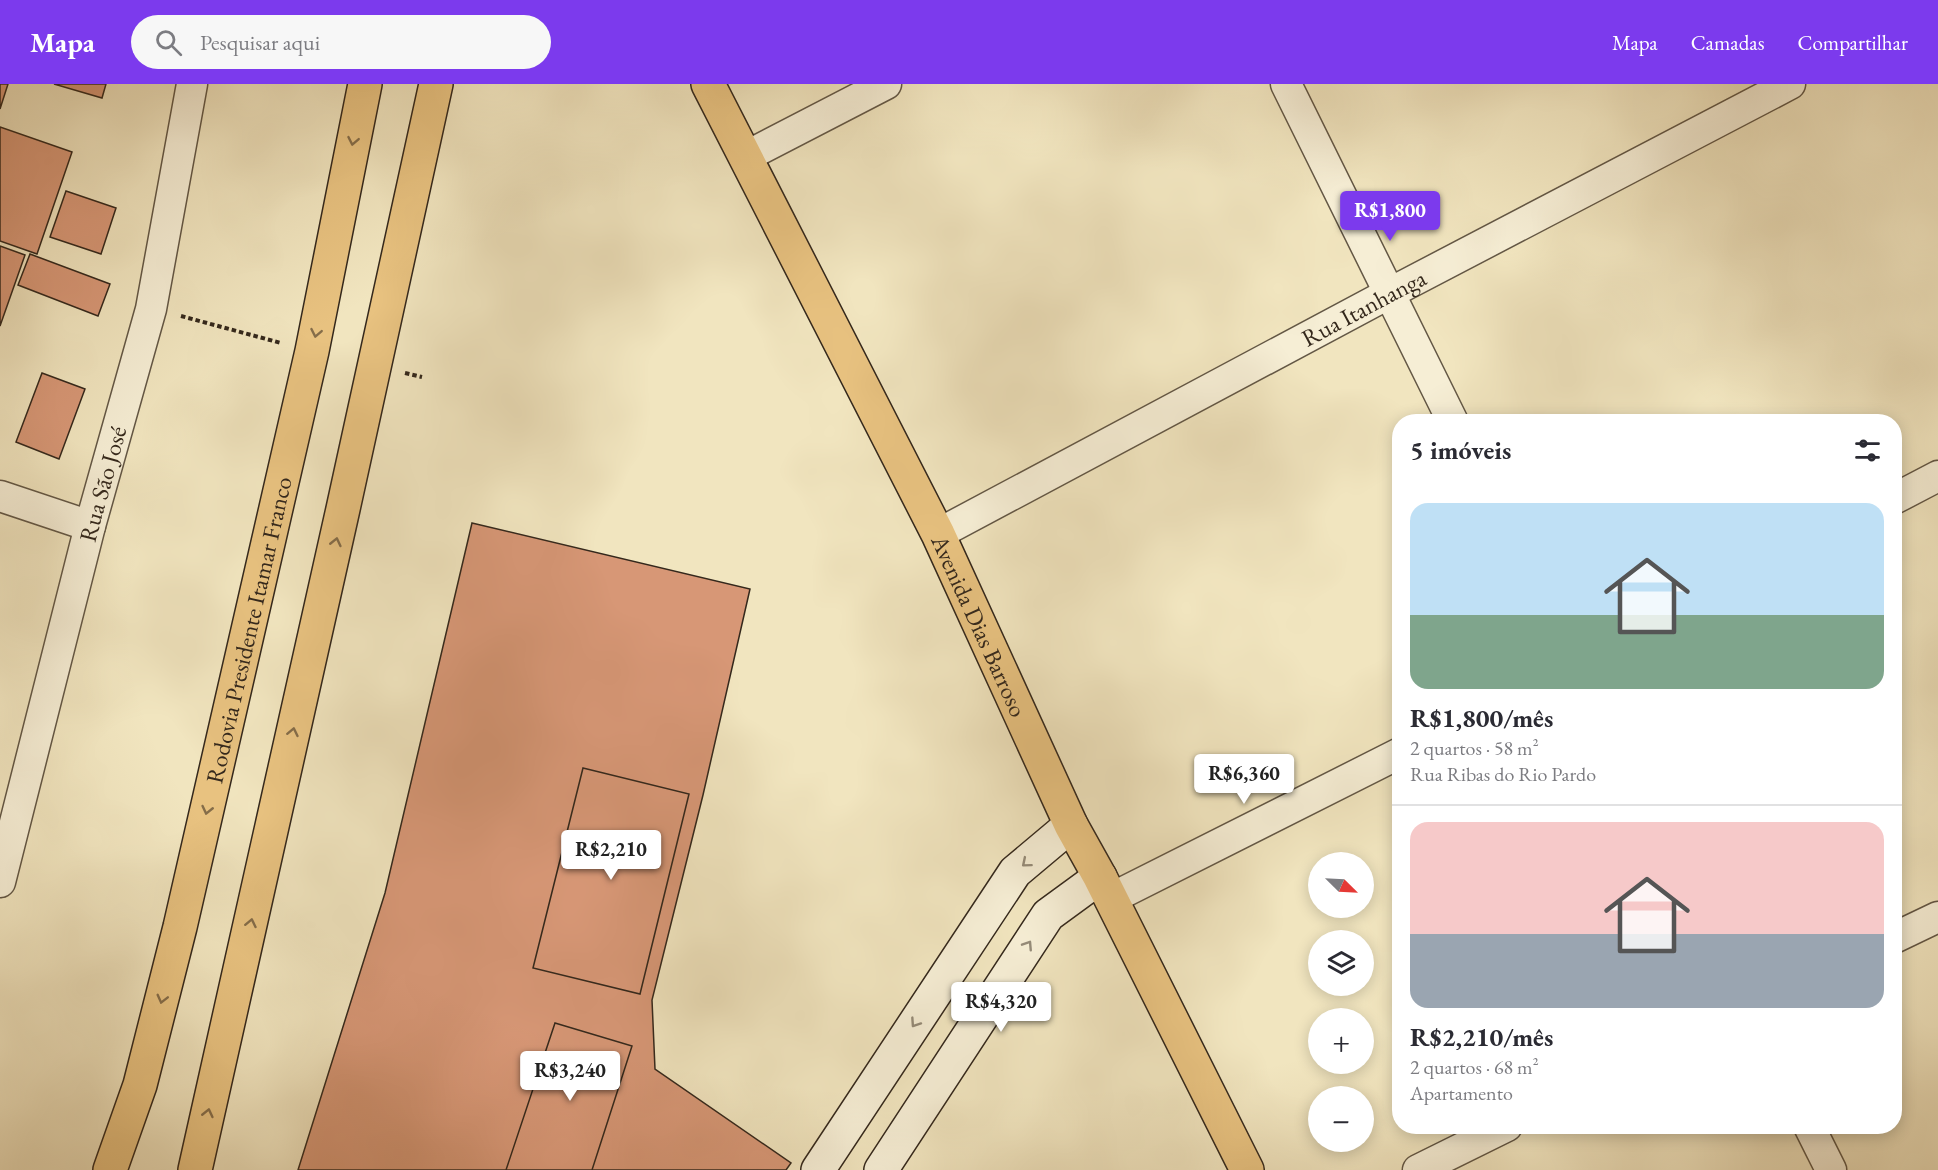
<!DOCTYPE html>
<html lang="pt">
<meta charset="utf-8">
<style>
:root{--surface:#fff;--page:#f7f7f7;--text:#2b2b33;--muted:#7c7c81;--line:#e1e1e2;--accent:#7c3aed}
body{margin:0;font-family:"EB Garamond",serif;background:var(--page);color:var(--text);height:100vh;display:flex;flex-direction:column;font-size:22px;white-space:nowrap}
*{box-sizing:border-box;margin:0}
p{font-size:20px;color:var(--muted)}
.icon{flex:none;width:33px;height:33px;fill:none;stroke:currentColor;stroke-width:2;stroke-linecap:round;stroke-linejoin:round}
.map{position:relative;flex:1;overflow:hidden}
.panel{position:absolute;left:1392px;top:330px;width:510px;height:720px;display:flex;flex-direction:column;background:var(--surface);border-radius:24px;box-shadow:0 3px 15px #0003}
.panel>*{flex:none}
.needle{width:39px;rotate:114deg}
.fabs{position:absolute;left:1308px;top:768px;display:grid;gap:12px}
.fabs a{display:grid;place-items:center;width:66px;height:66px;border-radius:50%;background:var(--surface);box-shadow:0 3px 15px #0003;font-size:30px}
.price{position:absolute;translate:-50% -51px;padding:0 14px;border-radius:6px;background:#fff;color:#222;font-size:20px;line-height:39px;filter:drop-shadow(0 2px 3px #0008)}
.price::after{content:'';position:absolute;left:50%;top:36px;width:18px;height:14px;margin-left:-9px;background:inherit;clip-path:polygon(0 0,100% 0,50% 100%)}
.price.selected{background:var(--accent);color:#fff}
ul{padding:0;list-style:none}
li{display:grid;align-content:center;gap:12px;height:318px;padding:0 18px}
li+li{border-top:2px solid var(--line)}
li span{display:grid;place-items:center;height:186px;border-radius:18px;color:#555}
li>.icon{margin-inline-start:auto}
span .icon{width:108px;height:108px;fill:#fffc;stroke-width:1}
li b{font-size:26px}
h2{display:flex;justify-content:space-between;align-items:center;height:72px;padding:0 18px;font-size:26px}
header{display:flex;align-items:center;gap:36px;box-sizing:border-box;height:84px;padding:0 30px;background:var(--accent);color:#fff}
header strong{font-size:28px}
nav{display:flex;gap:33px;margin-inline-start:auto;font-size:21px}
.search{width:420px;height:54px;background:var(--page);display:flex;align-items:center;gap:15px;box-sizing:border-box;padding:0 21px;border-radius:33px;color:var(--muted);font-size:22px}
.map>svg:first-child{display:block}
.building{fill:#d79776;stroke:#34281c;stroke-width:1.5}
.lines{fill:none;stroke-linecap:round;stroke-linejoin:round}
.street-casing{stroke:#635745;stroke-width:33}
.secondary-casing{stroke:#34281c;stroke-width:36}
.primary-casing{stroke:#34281c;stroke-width:36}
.highway-casing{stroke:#34281c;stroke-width:36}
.path{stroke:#34281c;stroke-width:4;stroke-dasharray:4.5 3;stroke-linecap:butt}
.street{stroke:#f6eed5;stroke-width:30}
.secondary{stroke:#f6eed5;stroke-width:33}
.primary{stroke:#e8c280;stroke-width:33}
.highway{stroke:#e8c280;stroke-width:33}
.oneway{stroke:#856d49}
.oneway2{stroke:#958b78}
.labels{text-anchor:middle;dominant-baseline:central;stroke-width:6;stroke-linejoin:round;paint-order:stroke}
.street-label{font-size:24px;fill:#34281c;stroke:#f6eed5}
</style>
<header>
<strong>Mapa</strong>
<div class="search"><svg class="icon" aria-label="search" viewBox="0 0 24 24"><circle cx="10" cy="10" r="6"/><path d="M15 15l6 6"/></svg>Pesquisar aqui</div>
<nav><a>Mapa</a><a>Camadas</a><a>Compartilhar</a></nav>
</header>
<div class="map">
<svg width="1938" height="1086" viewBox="0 0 1938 1086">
<rect width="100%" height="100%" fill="#f1e5bf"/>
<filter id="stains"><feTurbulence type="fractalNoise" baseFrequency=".00333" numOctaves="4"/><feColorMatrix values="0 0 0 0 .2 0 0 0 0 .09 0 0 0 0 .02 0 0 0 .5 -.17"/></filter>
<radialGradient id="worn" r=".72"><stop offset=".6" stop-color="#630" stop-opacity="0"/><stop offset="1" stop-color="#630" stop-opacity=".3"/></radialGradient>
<path class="building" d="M 0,0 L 8,0 L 0,25 Z
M 54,0 L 106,0 L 102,14 Z
M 0,43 L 72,68 L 37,170 L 0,157 Z
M 66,107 L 116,124 L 101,170 L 50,153 Z
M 0,162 L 25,171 L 0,242 Z
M 30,170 L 110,200 L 98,232 L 18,201 Z
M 42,289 L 85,305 L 59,375 L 16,358 Z
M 472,439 L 750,505 L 703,711 L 652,916 L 655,985 L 791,1079 L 786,1086 L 298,1086 L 385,809 Z
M 583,684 L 689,710 L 640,910 L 533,884 Z
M 555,939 L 632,962 L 592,1086 L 506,1086 Z"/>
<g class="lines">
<g class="street-casing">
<g id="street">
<path d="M 1286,0 L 1453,338"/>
<path d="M 745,73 L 886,0"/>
<path d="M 0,412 L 90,442"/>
<path d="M 1894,415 L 1938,392"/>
<path id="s1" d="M 938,450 L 1388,210 L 1790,0"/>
<path id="s2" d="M 0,798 L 90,442 L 151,225 L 192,0"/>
<path d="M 1110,815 L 1400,669"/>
<path d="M 1894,854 L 1938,833"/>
<path d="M 1809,1042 L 1831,1086"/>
<path d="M 1418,1086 L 1507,1042"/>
</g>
</g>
<g class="secondary-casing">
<path id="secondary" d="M 818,1086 L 1015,788 L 1071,741
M 881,1086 L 1048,831 L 1100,793"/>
</g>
<g class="primary-casing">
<g id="primary">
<path id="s3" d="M 708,0 L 938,450 L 1071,741 L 1100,793 L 1247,1086"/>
</g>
</g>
<g class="highway-casing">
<g id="highway">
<path id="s4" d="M 110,1086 L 140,1001 L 180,843 L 312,267 L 365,0"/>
<path d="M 195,1086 L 343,425 L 436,0"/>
</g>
</g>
<path class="path" d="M 181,232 L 281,259
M 405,289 L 422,293"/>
<use href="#street" class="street"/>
<use href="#secondary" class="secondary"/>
<use href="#primary" class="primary"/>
<use href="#highway" class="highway"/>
</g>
<defs><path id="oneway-chevron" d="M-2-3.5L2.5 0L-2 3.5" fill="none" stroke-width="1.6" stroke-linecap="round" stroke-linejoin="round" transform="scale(1.5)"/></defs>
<g class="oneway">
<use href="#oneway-chevron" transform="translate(353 57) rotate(101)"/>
<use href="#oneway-chevron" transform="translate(316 249) rotate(101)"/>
<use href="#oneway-chevron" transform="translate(336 458) rotate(-77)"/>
<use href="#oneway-chevron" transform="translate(293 648) rotate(-78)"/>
<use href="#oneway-chevron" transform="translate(207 726) rotate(103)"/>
<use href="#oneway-chevron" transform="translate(251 839) rotate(-78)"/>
<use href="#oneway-chevron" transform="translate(162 915) rotate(104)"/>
<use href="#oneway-chevron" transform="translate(208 1029) rotate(-77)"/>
</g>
<g class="oneway2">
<use href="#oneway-chevron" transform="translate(1026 779) rotate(140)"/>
<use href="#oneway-chevron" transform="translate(1028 861) rotate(-57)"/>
<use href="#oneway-chevron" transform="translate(915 939) rotate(124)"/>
</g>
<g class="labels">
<g class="street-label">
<text stroke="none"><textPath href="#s1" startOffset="482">Rua Itanhanga</textPath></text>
<text stroke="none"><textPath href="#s2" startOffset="411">Rua São José</textPath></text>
<text stroke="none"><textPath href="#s3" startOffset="606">Avenida Dias Barroso</textPath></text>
<text stroke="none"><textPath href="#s4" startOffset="558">Rodovia Presidente Itamar Franco</textPath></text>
</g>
</g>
<rect width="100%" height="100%" filter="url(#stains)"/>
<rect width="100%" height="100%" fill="url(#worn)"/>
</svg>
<div class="fabs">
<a><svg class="needle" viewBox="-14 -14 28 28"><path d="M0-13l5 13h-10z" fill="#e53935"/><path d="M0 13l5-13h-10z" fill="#7c7c81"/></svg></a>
<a><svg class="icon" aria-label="layers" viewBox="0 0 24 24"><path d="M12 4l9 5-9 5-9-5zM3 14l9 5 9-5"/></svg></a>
<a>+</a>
<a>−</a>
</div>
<b class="price selected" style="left:1390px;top:158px">R$1,800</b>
<b class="price" style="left:1244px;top:721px">R$6,360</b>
<b class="price" style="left:611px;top:797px">R$2,210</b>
<b class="price" style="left:1001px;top:949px">R$4,320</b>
<b class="price" style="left:570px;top:1018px">R$3,240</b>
<section class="panel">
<h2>5 imóveis<svg class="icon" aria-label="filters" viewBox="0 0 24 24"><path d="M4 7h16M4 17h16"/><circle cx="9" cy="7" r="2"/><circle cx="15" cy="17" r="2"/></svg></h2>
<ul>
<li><span style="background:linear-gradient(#bfe0f5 60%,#7fa58c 0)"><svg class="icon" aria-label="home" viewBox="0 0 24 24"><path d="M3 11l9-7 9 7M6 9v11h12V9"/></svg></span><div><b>R$1,800/mês</b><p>2 quartos · 58 m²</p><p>Rua Ribas do Rio Pardo</p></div></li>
<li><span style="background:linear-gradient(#f6c9c9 60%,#9aa5b1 0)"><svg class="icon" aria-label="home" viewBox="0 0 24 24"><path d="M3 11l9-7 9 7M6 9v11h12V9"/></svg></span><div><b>R$2,210/mês</b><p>2 quartos · 68 m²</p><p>Apartamento</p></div></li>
</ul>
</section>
</div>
